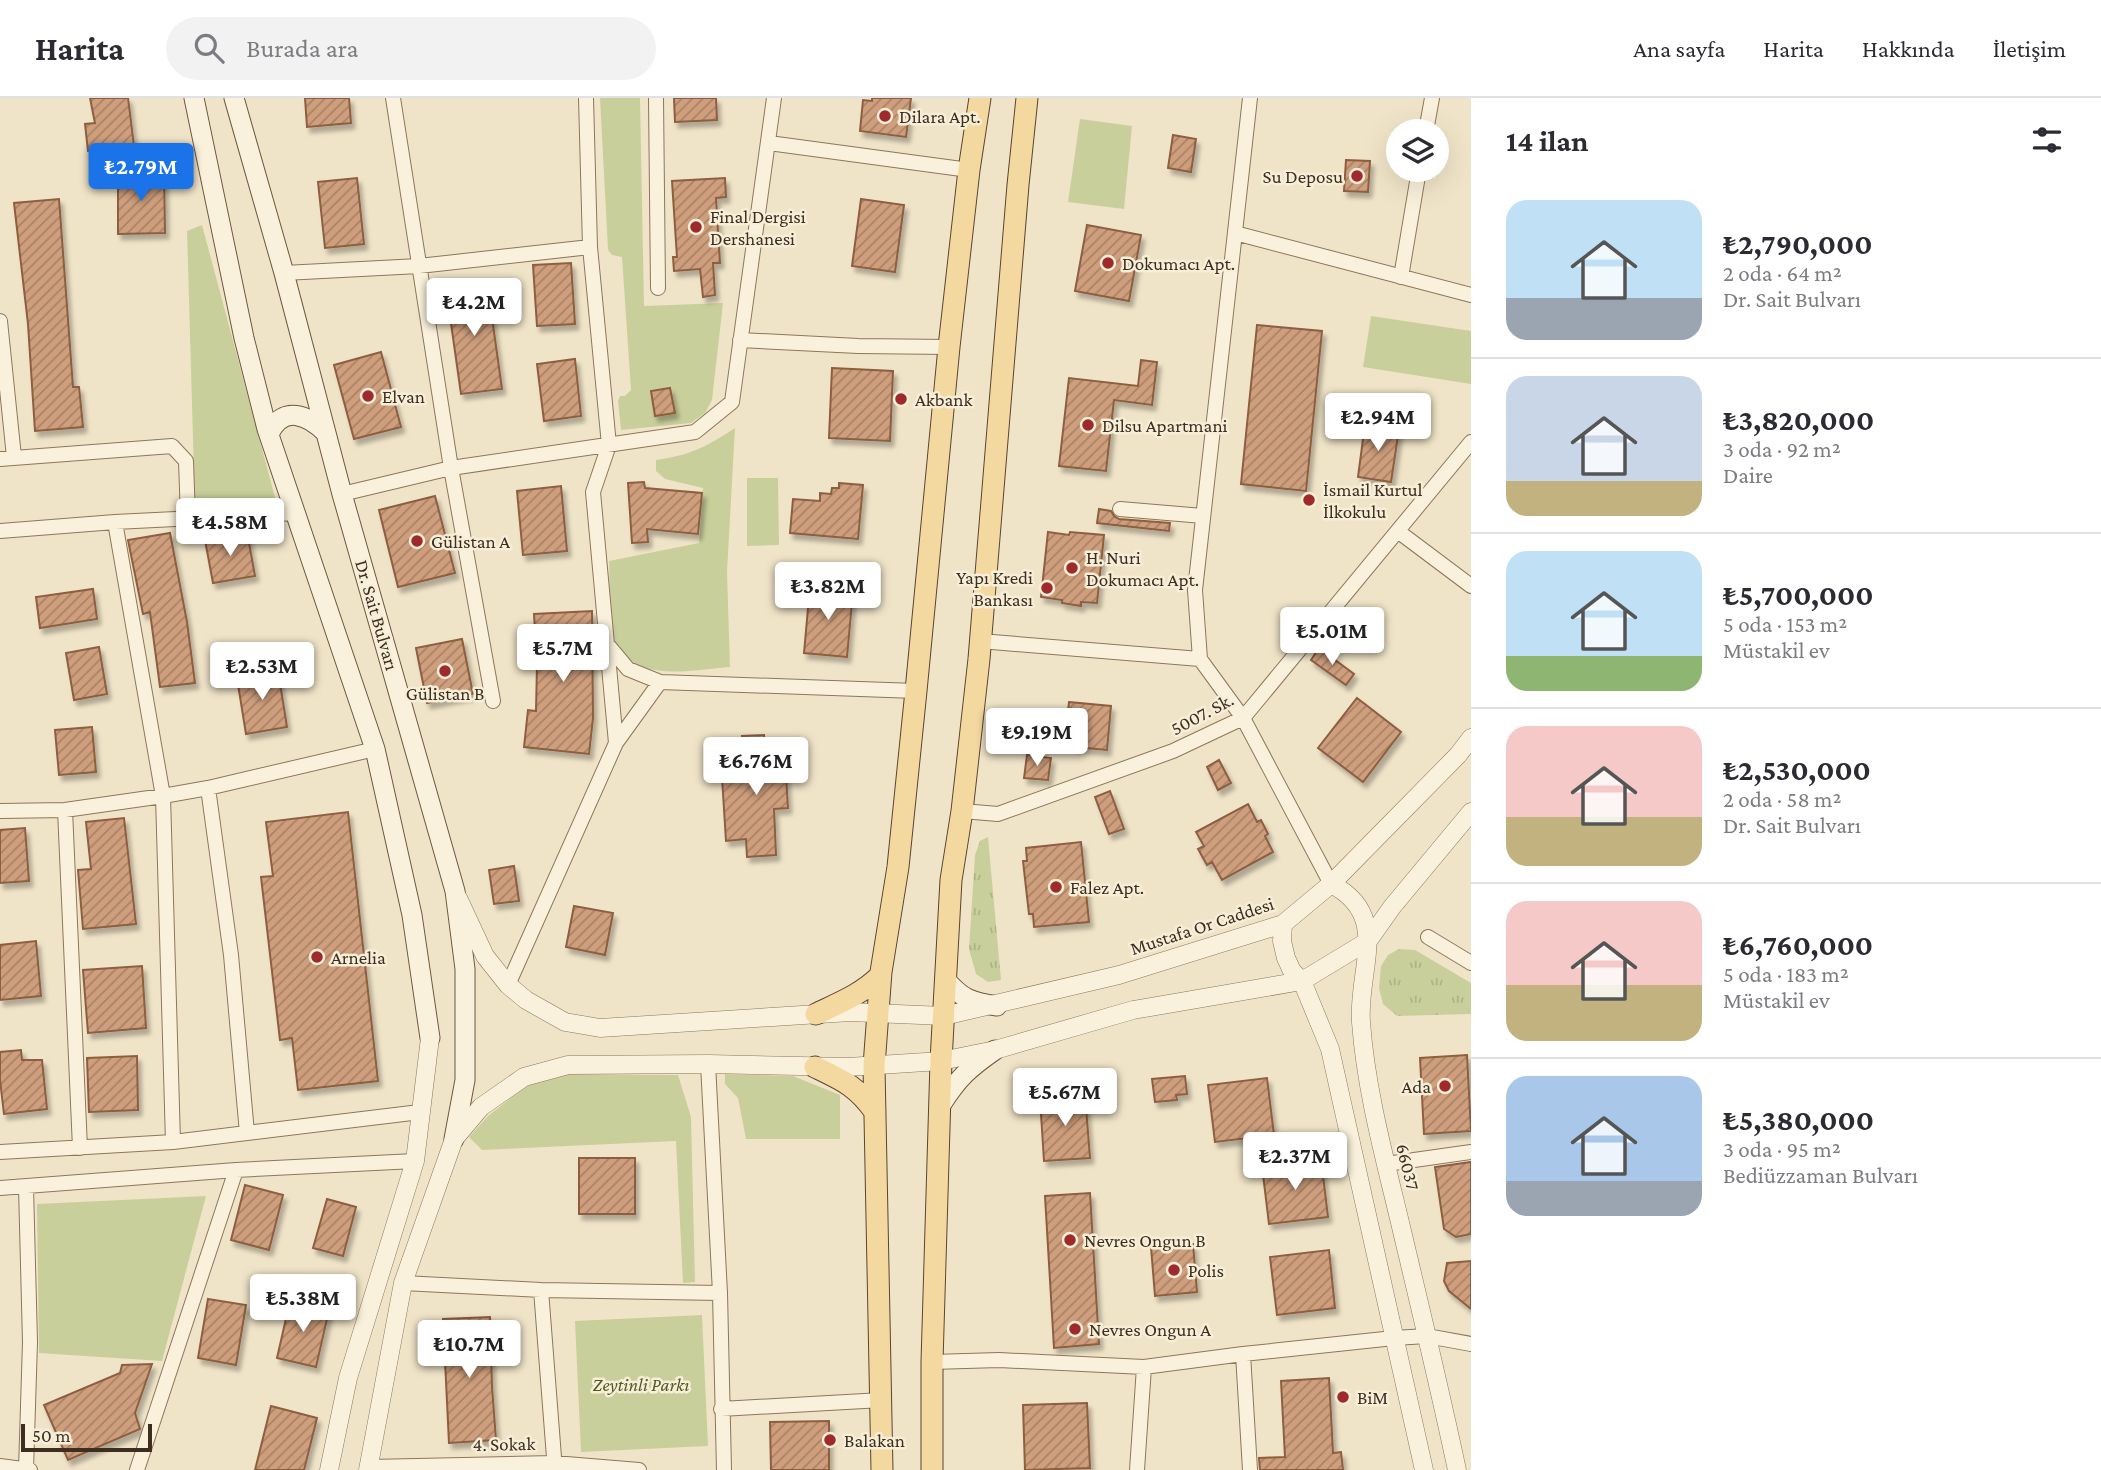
<!DOCTYPE html>
<html lang="tr">
<meta charset="utf-8">
<style>
:root{--surface:#fff;--page:#f2f2f3;--text:#2b2b33;--muted:#7c7c81;--line:#e1e1e2;--accent:#1a73e8}
body{margin:0;font-family:"Crimson Pro",serif;background:var(--page);color:var(--text);height:100vh;display:flex;flex-direction:column;font-size:26px;white-space:nowrap}
*{box-sizing:border-box;margin:0}
p{font-size:23px;color:var(--muted)}
.icon{flex:none;width:38px;height:38px;fill:none;stroke:currentColor;stroke-width:2;stroke-linecap:round;stroke-linejoin:round}
.map{position:relative;flex:1;overflow:hidden}
.details{display:flex;flex-direction:column;background:var(--surface);width:630px}
.details>*{flex:none}
.buttons{position:absolute;left:1386px;top:21px;display:grid;gap:14px}
.buttons a{display:grid;place-items:center;width:63px;height:63px;border-radius:50%;background:var(--surface);box-shadow:0 7px 28px #0002;font-size:35px}
.scale{position:absolute;left:21px;bottom:18px;width:131px;box-sizing:border-box;padding-left:7px;border:4px solid #3d2e20;border-top:0;font-size:19px;line-height:24px;white-space:nowrap;color:#3d2e20;-webkit-text-stroke:5px #f7eed8;paint-order:stroke}
.price{position:absolute;translate:-50% -60px;padding:0 16px;border-radius:7px;background:#fff;color:#222;font-size:23px;line-height:46px;filter:drop-shadow(0 2px 4px #0008)}
.price::after{content:'';position:absolute;left:50%;top:42px;width:21px;height:16px;margin-left:-10px;background:inherit;clip-path:polygon(0 0,100% 0,50% 100%)}
.price.selected{background:var(--accent);color:#fff}
ul{padding:0;list-style:none}
li{display:flex;align-items:center;gap:21px;height:175px;padding:0 35px}
li+li{border-top:2px solid var(--line)}
li span{display:grid;place-items:center;flex:none;width:196px;height:140px;border-radius:21px;color:#555}
li>.icon{margin-inline-start:auto}
span .icon{width:84px;height:84px;fill:#fffc;stroke-width:1}
li b{font-size:30px}
h2{display:flex;justify-content:space-between;align-items:center;height:84px;padding:0 35px;font-size:30px}
header{display:flex;align-items:center;gap:42px;box-sizing:border-box;height:98px;padding:0 35px;background:var(--surface);border-bottom:2px solid var(--line)}
header strong{font-size:33px}
nav{display:flex;gap:38px;margin-inline-start:auto;font-size:24px}
.search{width:490px;height:63px;background:var(--page);display:flex;align-items:center;gap:18px;box-sizing:border-box;padding:0 24px;border-radius:38px;color:var(--muted);font-size:26px}
main{display:flex;flex:1;min-height:0}
.map>svg:first-child{display:block}
.grass{fill:url(#grass-tufts)}
.green{fill:#c9cf9b}
.building{fill:url(#building-hatch);stroke:#8d5f41;stroke-width:2;filter:url(#shadow)}
.lines{fill:none;stroke-linecap:round;stroke-linejoin:round}
.minor-casing{stroke:#8d765c;stroke-width:16}
.tertiary-casing{stroke:#8d765c;stroke-width:19}
.secondary-casing{stroke:#6f573f;stroke-width:21}
.primary-casing{stroke:#5b4430;stroke-width:23}
.minor{stroke:#faf1dc;stroke-width:14}
.tertiary{stroke:#faf1dc;stroke-width:18}
.secondary{stroke:#faf1dc;stroke-width:19}
.primary{stroke:#f3d9a0;stroke-width:21}
.poi-dot{fill:#9e2a2b;stroke:#f7eed8;stroke-width:2.5}
.labels{text-anchor:middle;dominant-baseline:central;stroke-width:5;stroke-linejoin:round;paint-order:stroke}
.poi-label{font-size:19px;fill:#3d2e20;stroke:#f7eed8;text-anchor:start}
.street-label{font-size:19px;fill:#3d2e20;stroke:#f7eed8}
.park-label{font-size:19px;font-style:italic;fill:#4d5a26;stroke:#f7eed8}
</style>
<header>
<strong>Harita</strong>
<div class="search"><svg class="icon" aria-label="search" viewBox="0 0 24 24"><circle cx="10" cy="10" r="6"/><path d="M15 15l6 6"/></svg>Burada ara</div>
<nav><a>Ana sayfa</a><a>Harita</a><a>Hakkında</a><a>İletişim</a></nav>
</header>
<main>
<div class="map">
<svg width="1471" height="1372" viewBox="0 0 1471 1372">
<defs>
<pattern id="grass-tufts" width="24" height="20" patternUnits="userSpaceOnUse" patternTransform="scale(1.75)"><rect width="24" height="20" fill="#c9cf9b"/><path d="M3 7l-1-3M5 7V3M7 7l1-3M15 17l-1-3M17 17v-4M19 17l1-3" fill="none" stroke="#aeb285"/></pattern>
<pattern id="building-hatch" width="6" height="6" patternUnits="userSpaceOnUse" patternTransform="scale(1.75)"><rect width="6" height="6" fill="#cf9f7d"/><path d="M-1 1l2-2M0 6l6-6M5 7l2-2" fill="none" stroke="#a98266"/></pattern>
<filter id="shadow"><feDropShadow dx="3.5" dy="5.5" stdDeviation="2" flood-color="#0004"/></filter>
</defs>
<rect width="100%" height="100%" fill="#f0e4c8"/>
<path class="grass" d="M 988,739 L 1001,882 L 988,884 L 976,876 L 969,851 L 975,757 L 980,743 Z
M 1399,851 L 1415,852 L 1471,885 L 1471,916 L 1397,918 L 1383,906 L 1379,890 L 1381,868 L 1388,857 Z"/>
<path class="green" d="M 600,0 L 640,0 L 644,208 L 723,205 L 712,302 L 705,315 L 691,325 L 621,332 L 618,303 L 620,298 L 625,298 L 631,292 L 622,159 L 612,157 L 608,152 Z
M 1080,21 L 1132,28 L 1124,111 L 1068,104 Z
M 202,127 L 276,403 L 195,410 L 187,133 Z
M 1371,218 L 1471,233 L 1471,286 L 1363,269 Z
M 735,330 L 727,474 L 730,569 C 690,572 632,587 613,539 C 608,528 610,478 609,463 L 699,445 L 703,390 L 665,381 L 656,373 L 656,362 C 691,357 706,349 735,330 Z
M 747,380 L 778,380 L 779,447 L 747,448 Z
M 565,976 L 678,977 L 691,1019 L 695,1184 L 683,1185 L 676,1043 L 482,1052 L 469,1039 L 488,1018 L 526,988 Z
M 725,976 L 793,978 L 840,997 L 840,1041 L 746,1041 L 738,1000 L 725,986 Z
M 206,1098 L 162,1263 L 39,1255 L 37,1106 Z
M 702,1217 L 708,1348 L 581,1354 L 575,1223 Z"/>
<path class="building" d="M 90,0 L 128,0 L 134,48 L 88,53 L 85,26 L 95,25 Z
M 305,0 L 349,0 L 351,25 L 307,29 Z
M 674,0 L 716,0 L 717,22 L 675,24 Z
M 872,0 L 911,0 L 906,39 L 860,33 L 863,2 L 872,3 Z
M 1173,37 L 1196,41 L 1191,74 L 1168,70 Z
M 1346,62 L 1370,63 L 1368,94 L 1344,93 Z
M 164,74 L 165,135 L 118,136 L 118,75 Z
M 357,80 L 364,146 L 325,150 L 318,84 Z
M 725,80 L 726,99 L 716,100 L 720,165 L 713,165 L 715,197 L 703,199 L 700,171 L 674,173 L 673,159 L 677,159 L 672,83 Z
M 59,101 L 73,289 L 79,289 L 83,329 L 35,333 L 28,226 L 14,105 Z
M 861,101 L 904,107 L 895,174 L 852,168 Z
M 1087,127 L 1141,137 L 1129,203 L 1075,193 Z
M 571,165 L 575,226 L 537,228 L 533,167 Z
M 487,184 L 502,291 L 461,296 L 446,190 Z
M 1257,227 L 1322,233 L 1306,393 L 1241,386 Z
M 381,254 L 401,329 L 354,341 L 334,267 Z
M 575,261 L 581,318 L 544,323 L 537,266 Z
M 1141,262 L 1157,264 L 1152,307 L 1114,302 L 1106,373 L 1059,368 L 1069,280 L 1138,288 Z
M 832,270 L 893,273 L 890,343 L 829,340 Z
M 670,290 L 675,315 L 655,318 L 651,293 Z
M 1365,326 L 1399,331 L 1391,384 L 1358,379 Z
M 644,384 L 645,390 L 702,395 L 698,436 L 647,431 L 648,444 L 632,445 L 628,385 Z
M 839,385 L 863,387 L 858,441 L 790,435 L 793,401 L 820,403 L 820,395 L 831,396 L 832,390 L 839,390 Z
M 561,388 L 567,453 L 523,457 L 517,393 Z
M 435,398 L 455,475 L 398,489 L 379,412 Z
M 1099,411 L 1111,413 L 1114,418 L 1119,421 L 1170,425 L 1169,433 L 1097,425 Z
M 247,434 L 255,478 L 213,485 L 205,442 Z
M 1048,434 L 1069,437 L 1070,434 L 1104,437 L 1097,505 L 1081,504 L 1081,508 L 1062,505 L 1062,502 L 1041,499 Z
M 170,435 L 187,524 L 195,585 L 160,589 L 150,514 L 143,516 L 128,442 Z
M 810,488 L 853,493 L 847,559 L 804,555 Z
M 93,491 L 97,521 L 40,530 L 36,499 Z
M 592,513 L 593,620 L 589,656 L 524,649 L 528,612 L 536,613 L 537,567 L 534,516 Z
M 462,541 L 473,596 L 427,605 L 416,550 Z
M 99,549 L 107,596 L 74,602 L 66,555 Z
M 1319,550 L 1354,576 L 1346,587 L 1311,562 Z
M 278,573 L 287,629 L 246,636 L 237,580 Z
M 1357,600 L 1401,634 L 1363,684 L 1318,650 Z
M 1069,604 L 1111,608 L 1107,652 L 1075,649 L 1072,641 L 1065,642 Z
M 92,629 L 96,674 L 59,677 L 55,632 Z
M 764,637 L 764,647 L 784,646 L 788,710 L 774,711 L 776,757 L 747,759 L 746,741 L 726,743 L 722,679 L 744,678 L 742,638 Z
M 1027,657 L 1051,660 L 1048,682 L 1024,680 Z
M 1219,662 L 1231,685 L 1218,692 L 1207,669 Z
M 1110,693 L 1124,731 L 1109,736 L 1095,699 Z
M 1248,706 L 1257,724 L 1261,722 L 1268,736 L 1265,738 L 1273,754 L 1222,782 L 1212,764 L 1207,767 L 1198,751 L 1204,748 L 1196,734 Z
M 348,714 L 378,983 L 298,992 L 292,940 L 280,942 L 261,779 L 273,778 L 266,724 Z
M 124,720 L 136,826 L 83,831 L 78,772 L 91,771 L 86,724 Z
M 25,730 L 29,783 L 0,785 L 0,732 Z
M 1081,744 L 1089,824 L 1034,829 L 1033,816 L 1029,816 L 1023,763 L 1027,763 L 1026,750 Z
M 514,768 L 519,803 L 494,806 L 489,772 Z
M 574,808 L 613,815 L 605,857 L 566,849 Z
M 36,843 L 41,898 L 0,902 L 0,847 Z
M 142,868 L 146,930 L 88,935 L 83,872 Z
M 21,952 L 22,962 L 42,962 L 47,1011 L 4,1016 L 0,982 L 0,954 Z
M 1467,957 L 1471,1033 L 1424,1036 L 1420,960 Z
M 137,958 L 138,1012 L 89,1014 L 87,960 Z
M 1185,978 L 1187,996 L 1176,997 L 1177,1002 L 1155,1004 L 1152,981 Z
M 1267,980 L 1274,1037 L 1215,1044 L 1208,987 Z
M 1085,997 L 1090,1060 L 1044,1063 L 1040,1000 Z
M 579,1060 L 635,1060 L 635,1116 L 579,1116 Z
M 1321,1061 L 1328,1119 L 1269,1126 L 1262,1068 Z
M 1471,1064 L 1471,1136 L 1456,1139 L 1444,1131 L 1435,1069 Z
M 245,1087 L 283,1097 L 269,1152 L 231,1142 Z
M 1090,1095 L 1099,1246 L 1054,1250 L 1045,1098 Z
M 327,1101 L 356,1109 L 343,1158 L 313,1150 Z
M 1193,1146 L 1197,1194 L 1155,1198 L 1151,1149 Z
M 1329,1152 L 1335,1210 L 1277,1217 L 1270,1159 Z
M 1471,1163 L 1471,1211 L 1449,1193 L 1444,1183 L 1447,1165 Z
M 208,1201 L 246,1207 L 236,1267 L 198,1260 Z
M 290,1203 L 329,1212 L 316,1269 L 277,1260 Z
M 490,1219 L 492,1289 L 496,1342 L 449,1345 L 443,1221 Z
M 152,1266 L 135,1315 L 140,1331 L 68,1362 L 44,1307 L 120,1275 L 122,1267 Z
M 1329,1280 L 1333,1355 L 1341,1354 L 1343,1372 L 1260,1372 L 1259,1360 L 1285,1359 L 1281,1283 Z
M 1087,1305 L 1090,1370 L 1025,1372 L 1023,1307 Z
M 271,1308 L 317,1320 L 304,1372 L 255,1372 Z
M 829,1323 L 829,1372 L 771,1372 L 770,1324 Z"/>
<g class="lines">
<g class="minor-casing">
<path id="minor" d="M 393,0 L 451,370 L 493,603
M 586,0 L 590,149 L 609,347 L 593,394 L 616,645
M 656,0 L 658,190
M 1250,0 L 1195,492 L 1200,561 L 1243,620 L 1331,786
M 1426,33 L 1432,0
M 769,45 L 969,72
M 1235,135 L 1471,197
M 284,175 L 419,168 L 590,149
M 1401,179 L 1419,72
M 0,223 L 14,359
M 740,242 L 858,248 L 949,249
M 0,361 L 172,348 L 186,363 L 188,420
M 342,396 L 451,370 L 695,334 L 732,304 L 774,0
M 1120,411 L 1203,418
M 115,424 L 163,698 L 173,1044
M 0,433 L 115,424 L 297,415
M 1399,434 L 1471,488
M 980,543 L 1200,561
M 607,546 L 628,571 L 660,584 L 916,593
M 208,690 L 231,857 L 247,1035
M 65,712 L 80,1050
M 0,713 L 65,712 L 163,698 L 208,690 L 375,651
M 962,713 L 998,716 L 1173,653 L 1243,620 L 1471,344
M 1428,839 L 1471,865
M 508,887 L 616,645 L 660,584
M 708,966 L 720,1195 L 724,1372
M 0,1054 L 173,1044 L 420,1014
M 1386,1066 L 1471,1054
M 26,1089 L 30,1244 L 26,1372
M 0,1090 L 236,1072 L 415,1063
M 403,1185 L 541,1192 L 720,1195
M 541,1192 L 555,1372
M 1243,1256 L 1250,1372
M 932,1264 L 999,1262 L 1144,1269 L 1137,1372
M 1144,1269 L 1243,1256 L 1394,1240 L 1427,1238 L 1471,1246
M 721,1311 L 882,1302
M 0,1368 L 30,1372
M 369,1369 L 554,1365 L 639,1372
M 137,1372 L 236,1072"/>
</g>
<g class="tertiary-casing">
<path id="tertiary" d="M 1331,786 C 1392,817 1357,872 1361,924 C 1366,994 1386,1065 1402,1133 C 1421,1213 1440,1292 1457,1372
M 458,800 L 485,858 L 508,887 L 526,902 L 565,924 L 600,930 L 850,914 L 944,918 L 1119,877 L 1283,826 L 1331,786 L 1458,657 L 1471,640
M 1283,826 L 1282,843 L 1286,860 L 1292,873 L 1302,883 L 1330,951 L 1424,1372
M 329,1372 L 348,1280 L 415,1063 L 430,940
M 368,1372 L 403,1185 L 454,1041 L 481,1009 L 524,979 L 568,967 L 708,966 L 848,969 L 941,963 L 995,952 L 1133,912 L 1302,883 L 1368,843 L 1392,809 L 1471,714"/>
</g>
<g class="secondary-casing">
<path id="secondary" d="M 194,0 L 244,240 L 267,331 L 375,651 L 412,817 L 430,940
M 234,0 L 284,175 L 342,396 L 455,793 L 465,871 L 465,982 L 454,1041
M 269,336 C 283,306 308,317 326,335
M 945,881 C 962,901 971,904 997,908
M 941,1007 C 958,980 969,970 995,952"/>
</g>
<g class="primary-casing">
<path id="primary" d="M 816,916 C 839,905 862,896 880,878
M 815,969 C 842,982 857,988 875,1014
M 882,1372 L 874,968 L 881,874 L 898,769 L 916,593 L 949,249 L 969,72 L 980,0
M 932,1372 L 932,1264 L 941,963 L 951,782 L 962,713 L 979,561 L 1018,87 L 1027,0"/>
</g>
<use href="#minor" class="minor"/>
<use href="#tertiary" class="tertiary"/>
<use href="#secondary" class="secondary"/>
<use href="#primary" class="primary"/>
</g>
<g class="poi-dot">
<circle cx="885" cy="18" r="7"/>
<circle cx="1357" cy="78" r="7"/>
<circle cx="696" cy="129" r="7"/>
<circle cx="1108" cy="165" r="7"/>
<circle cx="368" cy="298" r="7"/>
<circle cx="901" cy="301" r="7"/>
<circle cx="1088" cy="327" r="7"/>
<circle cx="1309" cy="402" r="7"/>
<circle cx="417" cy="443" r="7"/>
<circle cx="1072" cy="470" r="7"/>
<circle cx="1047" cy="490" r="7"/>
<circle cx="445" cy="573" r="7"/>
<circle cx="1056" cy="789" r="7"/>
<circle cx="317" cy="859" r="7"/>
<circle cx="1445" cy="988" r="7"/>
<circle cx="1070" cy="1142" r="7"/>
<circle cx="1174" cy="1172" r="7"/>
<circle cx="1075" cy="1231" r="7"/>
<circle cx="1343" cy="1299" r="7"/>
<circle cx="830" cy="1342" r="7"/>
</g>
<g class="labels">
<g class="poi-label">
<text x="899" y="18">Dilara Apt.</text>
<text x="1343" y="78" text-anchor="end">Su Deposu</text>
<text x="710" y="118">Final Dergisi<tspan x="710" dy="22">Dershanesi</tspan></text>
<text x="1122" y="165">Dokumacı Apt.</text>
<text x="382" y="298">Elvan</text>
<text x="915" y="301">Akbank</text>
<text x="1102" y="327">Dilsu Apartmani</text>
<text x="1323" y="391">İsmail Kurtul<tspan x="1323" dy="22">İlkokulu</tspan></text>
<text x="431" y="443">Gülistan A</text>
<text x="1086" y="459">H. Nuri<tspan x="1086" dy="22">Dokumacı Apt.</tspan></text>
<text x="1033" y="479" text-anchor="end">Yapı Kredi<tspan x="1033" dy="22">Bankası</tspan></text>
<text x="445" y="595" text-anchor="middle">Gülistan B</text>
<text x="1070" y="789">Falez Apt.</text>
<text x="331" y="859">Arnelia</text>
<text x="1431" y="988" text-anchor="end">Ada</text>
<text x="1084" y="1142">Nevres Ongun B</text>
<text x="1188" y="1172">Polis</text>
<text x="1089" y="1231">Nevres Ongun A</text>
<text x="1357" y="1299">BiM</text>
<text x="844" y="1342">Balakan</text>
</g>
<g class="street-label">
<text transform="translate(377 517) rotate(74)">Dr. Sait Bulvarı</text>
<text transform="translate(1202 616) rotate(-28)">5007. Sk.</text>
<text transform="translate(1202 828) rotate(-18)">Mustafa Or Caddesi</text>
<text transform="translate(1408 1069) rotate(76)">66037</text>
<text transform="translate(504 1346) rotate(-1)">4. Sokak</text>
</g>
<g class="park-label">
<text x="641" y="1286">Zeytinli Parkı</text>
</g>
</g>
</svg>
<div class="buttons">
<a><svg class="icon" aria-label="layers" viewBox="0 0 24 24"><path d="M12 4l9 5-9 5-9-5zM3 14l9 5 9-5"/></svg></a>
</div>
<div class="scale">50 m</div>
<b class="price selected" style="left:141px;top:105px">₺2.79M</b>
<b class="price" style="left:474px;top:240px">₺4.2M</b>
<b class="price" style="left:1378px;top:355px">₺2.94M</b>
<b class="price" style="left:230px;top:460px">₺4.58M</b>
<b class="price" style="left:828px;top:524px">₺3.82M</b>
<b class="price" style="left:1332px;top:569px">₺5.01M</b>
<b class="price" style="left:563px;top:586px">₺5.7M</b>
<b class="price" style="left:262px;top:604px">₺2.53M</b>
<b class="price" style="left:1037px;top:670px">₺9.19M</b>
<b class="price" style="left:756px;top:699px">₺6.76M</b>
<b class="price" style="left:1065px;top:1030px">₺5.67M</b>
<b class="price" style="left:1295px;top:1094px">₺2.37M</b>
<b class="price" style="left:303px;top:1236px">₺5.38M</b>
<b class="price" style="left:469px;top:1282px">₺10.7M</b>
</div>
<section class="details">
<h2>14 ilan<svg class="icon" aria-label="filters" viewBox="0 0 24 24"><path d="M4 7h16M4 17h16"/><circle cx="9" cy="7" r="2"/><circle cx="15" cy="17" r="2"/></svg></h2>
<ul>
<li><span style="background:linear-gradient(#bfe0f5 70%,#9aa5b1 0)"><svg class="icon" aria-label="home" viewBox="0 0 24 24"><path d="M3 11l9-7 9 7M6 9v11h12V9"/></svg></span><div><b>₺2,790,000</b><p>2 oda · 64 m²</p><p>Dr. Sait Bulvarı</p></div></li>
<li><span style="background:linear-gradient(#c9d6e8 75%,#c2b280 0)"><svg class="icon" aria-label="home" viewBox="0 0 24 24"><path d="M3 11l9-7 9 7M6 9v11h12V9"/></svg></span><div><b>₺3,820,000</b><p>3 oda · 92 m²</p><p>Daire</p></div></li>
<li><span style="background:linear-gradient(#bfe0f5 75%,#8fb573 0)"><svg class="icon" aria-label="home" viewBox="0 0 24 24"><path d="M3 11l9-7 9 7M6 9v11h12V9"/></svg></span><div><b>₺5,700,000</b><p>5 oda · 153 m²</p><p>Müstakil ev</p></div></li>
<li><span style="background:linear-gradient(#f6c9c9 65%,#c2b280 0)"><svg class="icon" aria-label="home" viewBox="0 0 24 24"><path d="M3 11l9-7 9 7M6 9v11h12V9"/></svg></span><div><b>₺2,530,000</b><p>2 oda · 58 m²</p><p>Dr. Sait Bulvarı</p></div></li>
<li><span style="background:linear-gradient(#f6c9c9 60%,#c2b280 0)"><svg class="icon" aria-label="home" viewBox="0 0 24 24"><path d="M3 11l9-7 9 7M6 9v11h12V9"/></svg></span><div><b>₺6,760,000</b><p>5 oda · 183 m²</p><p>Müstakil ev</p></div></li>
<li><span style="background:linear-gradient(#a9c7e8 75%,#9aa5b1 0)"><svg class="icon" aria-label="home" viewBox="0 0 24 24"><path d="M3 11l9-7 9 7M6 9v11h12V9"/></svg></span><div><b>₺5,380,000</b><p>3 oda · 95 m²</p><p>Bediüzzaman Bulvarı</p></div></li>
</ul>
</section>
</main>
